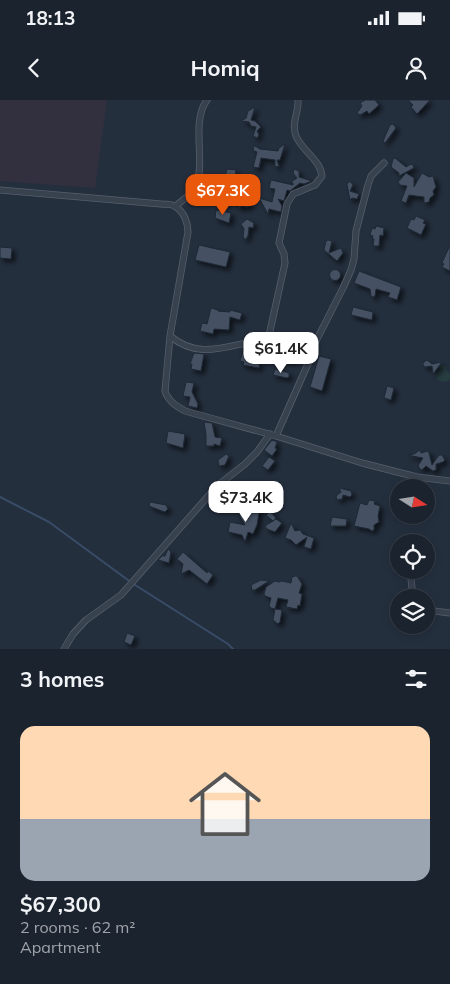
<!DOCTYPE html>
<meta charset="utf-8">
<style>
:root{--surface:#1b232e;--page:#282f3a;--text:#f1f3f6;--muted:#a0a4aa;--line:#39404a;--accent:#ea580c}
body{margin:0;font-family:Mulish,sans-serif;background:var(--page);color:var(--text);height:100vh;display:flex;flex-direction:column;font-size:19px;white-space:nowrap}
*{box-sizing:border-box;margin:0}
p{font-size:16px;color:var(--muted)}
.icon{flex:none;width:28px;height:28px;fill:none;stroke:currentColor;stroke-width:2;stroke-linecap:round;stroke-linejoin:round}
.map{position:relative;height:549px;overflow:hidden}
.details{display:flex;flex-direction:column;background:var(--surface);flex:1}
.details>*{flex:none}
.needle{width:32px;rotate:102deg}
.buttons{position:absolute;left:390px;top:379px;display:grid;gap:10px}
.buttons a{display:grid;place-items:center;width:45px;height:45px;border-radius:50%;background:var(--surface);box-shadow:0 2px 8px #0003,0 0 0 1px var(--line);font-size:25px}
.price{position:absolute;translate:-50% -42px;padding:0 11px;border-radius:10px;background:#fff;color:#222;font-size:16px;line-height:32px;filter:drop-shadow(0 1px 2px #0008)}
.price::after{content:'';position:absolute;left:50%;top:30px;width:15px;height:11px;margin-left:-8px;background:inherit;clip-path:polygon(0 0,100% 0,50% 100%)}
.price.active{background:var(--accent);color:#fff}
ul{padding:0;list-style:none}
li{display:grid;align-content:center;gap:10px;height:265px;padding:0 20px}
li span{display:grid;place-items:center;height:155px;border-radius:15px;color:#555}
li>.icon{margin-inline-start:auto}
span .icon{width:90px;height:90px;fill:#fffc;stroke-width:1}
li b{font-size:21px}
h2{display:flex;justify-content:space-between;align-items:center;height:60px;padding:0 20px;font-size:21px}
.status{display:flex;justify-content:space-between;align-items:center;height:35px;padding:0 25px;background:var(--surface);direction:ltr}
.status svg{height:14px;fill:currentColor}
header{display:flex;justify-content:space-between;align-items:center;height:65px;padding:0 20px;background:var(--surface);font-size:22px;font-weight:700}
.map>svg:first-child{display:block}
.medical{fill:#32303f}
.green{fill:#263c3f}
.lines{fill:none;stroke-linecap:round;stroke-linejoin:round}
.stream{stroke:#394c67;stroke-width:2}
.building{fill:#455162;stroke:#1f2835;filter:url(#shadow)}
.minor-casing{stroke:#565f6c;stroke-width:7}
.minor{stroke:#38414e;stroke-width:5.5}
</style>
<div class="status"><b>18:13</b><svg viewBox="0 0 49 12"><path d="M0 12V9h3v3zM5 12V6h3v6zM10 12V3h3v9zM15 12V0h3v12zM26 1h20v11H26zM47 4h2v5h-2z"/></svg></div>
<header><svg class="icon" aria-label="back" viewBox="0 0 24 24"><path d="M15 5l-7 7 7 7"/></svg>Homiq<svg class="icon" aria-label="person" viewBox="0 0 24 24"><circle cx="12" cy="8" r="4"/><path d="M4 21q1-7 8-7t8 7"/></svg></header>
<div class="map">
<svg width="450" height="549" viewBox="0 0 450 549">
<defs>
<filter id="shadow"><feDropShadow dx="3.5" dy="3.5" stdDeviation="2.5" flood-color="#0009"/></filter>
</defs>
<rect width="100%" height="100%" fill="#242f3e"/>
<path class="medical" d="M 0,0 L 107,0 L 95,88 L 0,81 Z"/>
<path class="green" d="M 442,265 L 447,267 L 446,270 L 450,274 L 450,279 L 446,282 L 437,280 L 436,275 Z"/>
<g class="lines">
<path class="stream" d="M 0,397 L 49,422 L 132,483 L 228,544 L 233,549"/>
</g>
<path class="building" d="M 365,0 L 375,0 L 379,5 L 369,14 L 367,11 L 360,15 L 357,13 L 362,6 L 360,3 Z
M 408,0 L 430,0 L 417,14 L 411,7 L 413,5 Z
M 255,7 L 251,20 L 255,21 L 261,27 L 257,31 L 259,35 L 257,38 L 253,36 L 256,27 L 251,26 L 249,22 L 241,21 L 246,18 L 248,11 Z
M 393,24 L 396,28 L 385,43 L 383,41 L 390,25 Z
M 285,44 L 280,60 L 277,60 L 279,66 L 275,67 L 275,60 L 261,58 L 259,68 L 253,67 L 257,52 L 254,51 L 253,47 L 255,46 L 260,49 L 278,51 L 279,48 Z
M 395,58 L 406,67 L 411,64 L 413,65 L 414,68 L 399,76 L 399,73 L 391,67 L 393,59 Z
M 227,69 L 236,70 L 235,77 L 232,77 L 229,95 L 241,87 L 243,87 L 244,92 L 234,98 L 250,102 L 249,106 L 247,107 L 240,106 L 240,109 L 233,98 L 227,99 L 226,102 L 223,104 L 221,101 L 222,96 L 217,93 L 222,88 Z
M 294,69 L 299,71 L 299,77 L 312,81 L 304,84 L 300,83 L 290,91 L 287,90 L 284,101 L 278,99 L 282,106 L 281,112 L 269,109 L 268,114 L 259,98 L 272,102 L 275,89 L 269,88 L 271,80 L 293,85 L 293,83 L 291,82 L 297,78 L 293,73 Z
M 406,73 L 414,78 L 414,87 L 422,73 L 429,77 L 433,76 L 436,87 L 433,91 L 434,95 L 430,98 L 429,102 L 424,103 L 424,97 L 409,95 L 406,103 L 401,101 L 407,86 L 400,85 L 398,82 Z
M 348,82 L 351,82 L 353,85 L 350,91 L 359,94 L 357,99 L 352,98 L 350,100 L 347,85 Z
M 216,110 L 231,113 L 229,123 L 215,118 Z
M 416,116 L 425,120 L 423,123 L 426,124 L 421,135 L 407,128 L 411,119 L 414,120 Z
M 247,119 L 254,123 L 253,128 L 249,127 L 248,136 L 245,140 L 243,136 L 244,129 L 241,124 Z
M 376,126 L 384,128 L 383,136 L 380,135 L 379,146 L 373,146 L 374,139 L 372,139 L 373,136 L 370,135 L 372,128 L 375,129 Z
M 328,140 L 332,141 L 329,153 L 341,148 L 343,153 L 337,161 L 324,150 L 326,141 Z
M 199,145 L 230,152 L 226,167 L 195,160 Z
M 450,145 L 450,171 L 442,167 L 444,164 L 442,163 Z
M 0,147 L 12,148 L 11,159 L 0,158 Z
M329.5 175a5.5 5.5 0 1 1 11 0a5.5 5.5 0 1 1-11 0Z
M 359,171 L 401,187 L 397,200 L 388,197 L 390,193 L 376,189 L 375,196 L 373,197 L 371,196 L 370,189 L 354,183 Z
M 353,207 L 373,212 L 372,220 L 351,215 Z
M 211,208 L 218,210 L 218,211 L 230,212 L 230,210 L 242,213 L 240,220 L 230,217 L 229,230 L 214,229 L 213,234 L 200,231 L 202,223 L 207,224 Z
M 282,248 L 286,249 L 292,258 L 292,261 L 288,261 L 285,257 L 277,261 L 275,256 L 280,253 Z
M 246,249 L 254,251 L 251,261 L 260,263 L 259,268 L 243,265 L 244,262 L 240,261 L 243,251 L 246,252 Z
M 194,253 L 204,254 L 201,271 L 191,269 L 192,264 L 190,264 Z
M 319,256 L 331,259 L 322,291 L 310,287 Z
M 427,260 L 432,264 L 442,262 L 433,274 L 432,266 L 425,267 L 423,265 L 423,263 Z
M 275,269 L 289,273 L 289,277 L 287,278 L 273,275 Z
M 186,282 L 194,283 L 192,292 L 198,304 L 197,308 L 188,306 L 190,297 L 183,296 Z
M 387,286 L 394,288 L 391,300 L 384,298 Z
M 204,322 L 212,323 L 215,337 L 222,338 L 220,346 L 214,344 L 214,346 L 206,346 L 206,335 Z
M 168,331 L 185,334 L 183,348 L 166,343 Z
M 272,340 L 277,342 L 275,348 L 277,349 L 272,356 L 264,350 Z
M 420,350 L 421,353 L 428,351 L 429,353 L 432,365 L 439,355 L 442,355 L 445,360 L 443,362 L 436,364 L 436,370 L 433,371 L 426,366 L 423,369 L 421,370 L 418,366 L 423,358 L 407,355 L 414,354 Z
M 226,354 L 229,356 L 225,365 L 219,366 L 218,360 Z
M 269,357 L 275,361 L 268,370 L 262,366 Z
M 339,388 L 351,391 L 352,395 L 350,397 L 343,395 L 342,399 L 337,400 L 336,396 L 341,392 Z
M 369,400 L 375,401 L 374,404 L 380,406 L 378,416 L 379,422 L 374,425 L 374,430 L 372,431 L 369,429 L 354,426 L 360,403 L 367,405 Z
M 150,402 L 166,405 L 168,409 L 165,412 L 162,411 L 149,406 Z
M 253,405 L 257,409 L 260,407 L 257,425 L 253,434 L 248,432 L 245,442 L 242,435 L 228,432 L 230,422 L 245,425 L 239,415 L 241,408 L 248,419 L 251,407 Z
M 270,411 L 276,418 L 273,421 L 276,419 L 282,423 L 275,432 L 267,429 L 265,426 L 273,421 L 266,415 Z
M 332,417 L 347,419 L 346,426 L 330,426 Z
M 291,423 L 295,431 L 300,430 L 303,434 L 314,438 L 311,449 L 304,447 L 307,437 L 296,445 L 291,440 L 285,438 Z
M 168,449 L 171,452 L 169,463 L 158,460 L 162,456 L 165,456 Z
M 183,452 L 207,473 L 208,471 L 213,475 L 207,484 L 189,470 L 181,474 L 183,464 L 177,459 Z
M 295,476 L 297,476 L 302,484 L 299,493 L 302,494 L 300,506 L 298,505 L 297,509 L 286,507 L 288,500 L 278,498 L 275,509 L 271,508 L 269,506 L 271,498 L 265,496 L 264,494 L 266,487 L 275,481 L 279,482 L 282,481 L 291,483 L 292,477 Z
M 261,480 L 269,481 L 255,490 L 252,490 L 251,485 Z
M 275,509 L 282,510 L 280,522 L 278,524 L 273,520 Z
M 127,533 L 135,536 L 131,545 L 124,542 Z"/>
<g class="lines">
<g class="minor-casing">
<path id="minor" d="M 0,90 L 161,104 C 165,104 173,104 176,107 C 184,112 188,123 188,132 L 170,236 L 165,291 C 168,301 176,306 185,311 L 276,336 L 362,363 L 417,377 L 450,381
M 176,106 C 181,101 192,94 195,88 C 207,63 190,23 207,0
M 170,236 C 201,262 230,243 265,240 C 282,239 299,242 315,243 L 343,188 L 351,170 L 354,159 L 356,131 L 368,85 L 371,76 L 384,63
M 268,240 L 285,163 L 284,154 L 279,143 L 287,104 L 293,94 L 315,85 L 322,76 C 320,59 302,51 296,36 C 291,23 299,12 298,0
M 276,336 L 311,257 L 315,243
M 411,479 L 413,498
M 426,510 L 450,513
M 64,549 L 73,534 L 86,520 L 121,495 L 217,386 L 245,364 L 257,352 L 270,334"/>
</g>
<use href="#minor" class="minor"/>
</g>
</svg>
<div class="buttons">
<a><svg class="needle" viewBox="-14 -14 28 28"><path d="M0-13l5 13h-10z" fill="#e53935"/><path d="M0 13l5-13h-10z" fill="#a0a4aa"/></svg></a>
<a><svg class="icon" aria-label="locate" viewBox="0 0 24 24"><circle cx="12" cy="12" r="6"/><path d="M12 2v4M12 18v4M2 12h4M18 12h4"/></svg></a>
<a><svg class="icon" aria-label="layers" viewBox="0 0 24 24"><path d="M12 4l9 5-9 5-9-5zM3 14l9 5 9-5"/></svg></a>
</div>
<b class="price active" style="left:223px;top:116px">$67.3K</b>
<b class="price" style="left:281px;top:274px">$61.4K</b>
<b class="price" style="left:246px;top:423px">$73.4K</b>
</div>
<section class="details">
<h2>3 homes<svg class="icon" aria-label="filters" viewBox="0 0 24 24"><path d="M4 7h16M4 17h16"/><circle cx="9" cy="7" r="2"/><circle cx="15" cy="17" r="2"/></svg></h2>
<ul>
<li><span style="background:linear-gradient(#ffd9b3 60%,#9aa5b1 0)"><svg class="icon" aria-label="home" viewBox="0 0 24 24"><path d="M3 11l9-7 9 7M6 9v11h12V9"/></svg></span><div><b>$67,300</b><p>2 rooms · 62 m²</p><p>Apartment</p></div></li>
</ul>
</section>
